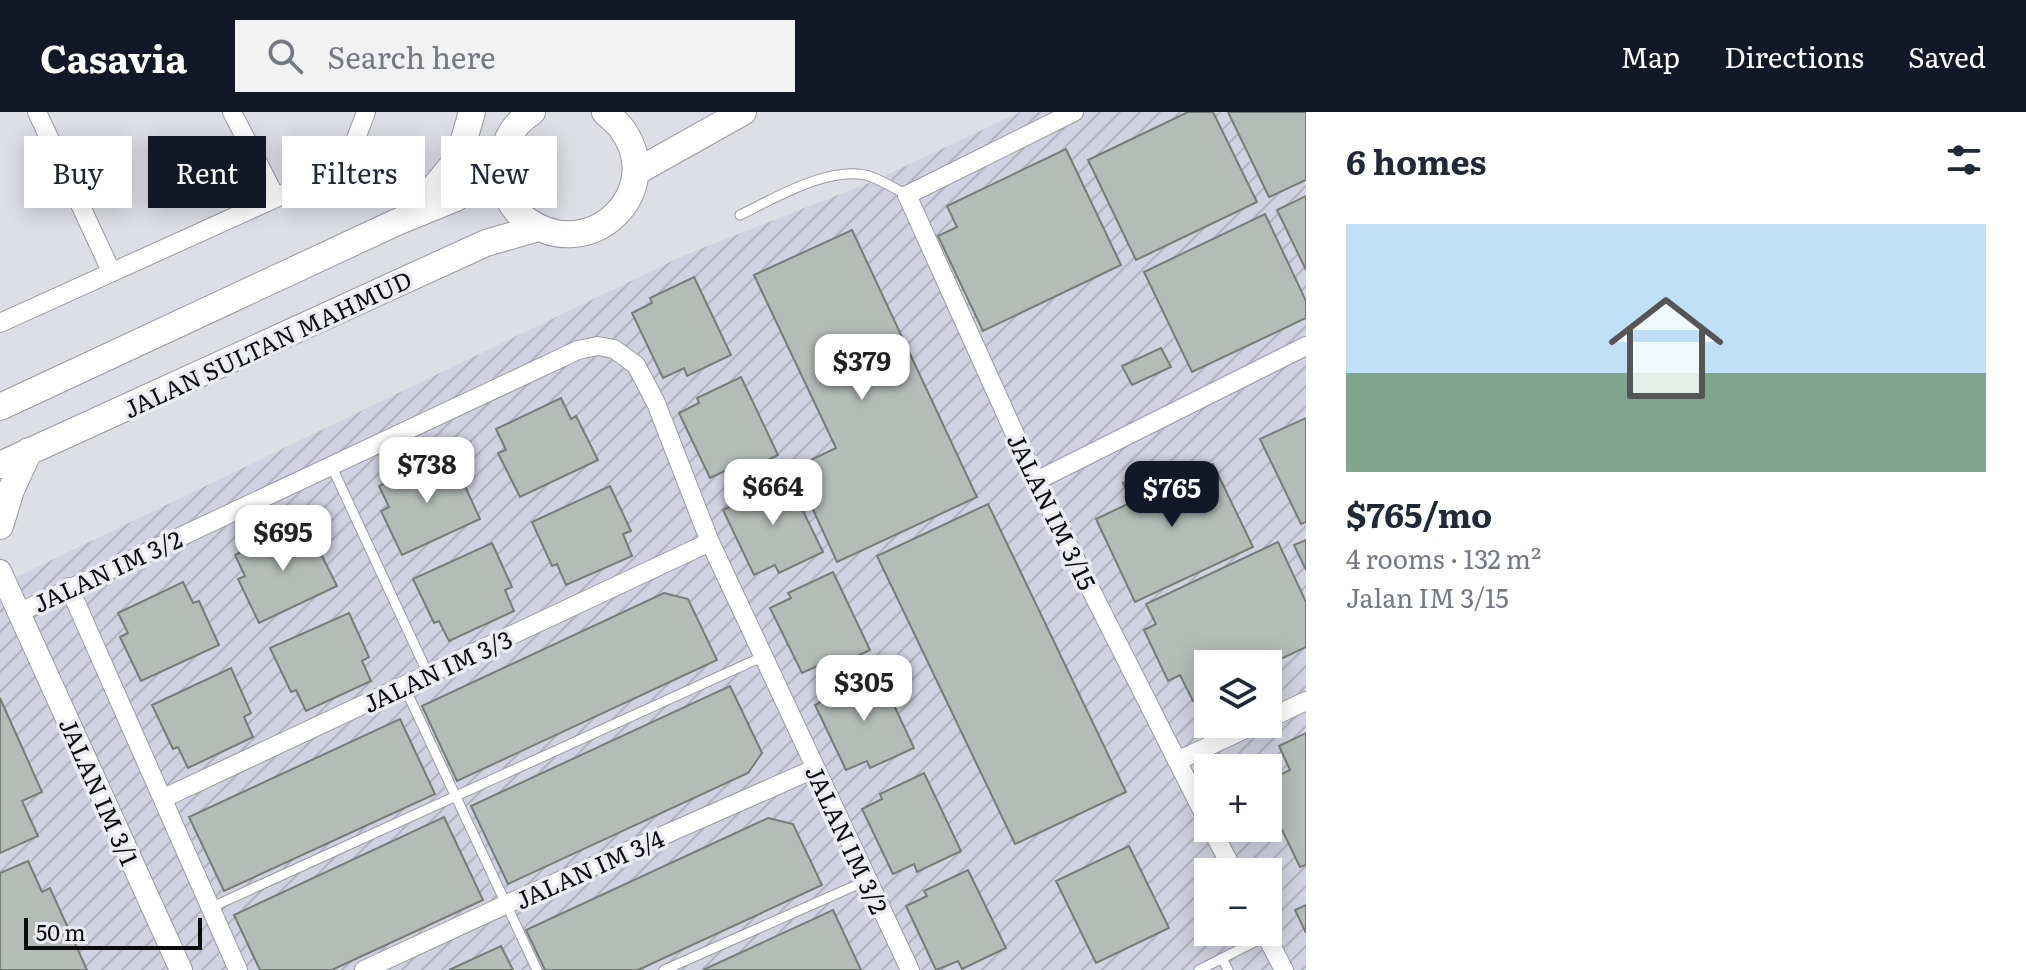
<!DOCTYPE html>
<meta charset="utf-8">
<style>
:root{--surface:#fff;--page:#f2f2f3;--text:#1f2937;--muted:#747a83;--line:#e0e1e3;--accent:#111827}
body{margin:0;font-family:Literata,serif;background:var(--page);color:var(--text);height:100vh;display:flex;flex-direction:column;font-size:30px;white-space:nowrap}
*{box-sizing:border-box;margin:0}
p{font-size:26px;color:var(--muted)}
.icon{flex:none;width:44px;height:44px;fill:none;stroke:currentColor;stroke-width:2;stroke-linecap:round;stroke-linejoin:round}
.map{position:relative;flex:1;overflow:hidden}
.side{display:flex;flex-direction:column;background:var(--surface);width:720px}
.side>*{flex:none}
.hud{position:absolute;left:24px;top:24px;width:760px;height:72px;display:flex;gap:16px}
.buttons{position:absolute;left:1194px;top:538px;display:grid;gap:16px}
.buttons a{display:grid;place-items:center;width:88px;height:88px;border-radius:0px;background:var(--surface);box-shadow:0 4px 20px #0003;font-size:40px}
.scale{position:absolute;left:24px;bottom:20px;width:178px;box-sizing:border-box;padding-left:8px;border:4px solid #0c0c0f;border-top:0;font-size:22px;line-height:28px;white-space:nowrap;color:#0c0c0f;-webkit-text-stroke:6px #eaebf3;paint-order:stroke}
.price{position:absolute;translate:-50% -68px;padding:0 18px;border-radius:16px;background:#fff;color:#222;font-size:26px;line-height:52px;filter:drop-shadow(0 2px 4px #0008)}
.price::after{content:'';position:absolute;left:50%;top:48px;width:24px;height:18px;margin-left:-12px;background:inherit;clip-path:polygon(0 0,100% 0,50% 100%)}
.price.current{background:var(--accent);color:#fff}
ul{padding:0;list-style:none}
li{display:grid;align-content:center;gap:16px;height:424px;padding:0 40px}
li+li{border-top:2px solid var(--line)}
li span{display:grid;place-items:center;height:248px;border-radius:0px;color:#555}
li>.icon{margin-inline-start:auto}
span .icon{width:144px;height:144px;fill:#fffc;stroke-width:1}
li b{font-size:34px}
h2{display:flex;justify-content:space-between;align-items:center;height:96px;padding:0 40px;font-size:34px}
.tag{padding:0 28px;border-radius:0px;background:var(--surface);box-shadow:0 4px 20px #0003;font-size:28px;line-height:72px}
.tag.current{background:var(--accent);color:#fff}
header{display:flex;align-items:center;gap:48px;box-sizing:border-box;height:112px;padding:0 40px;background:var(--accent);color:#fff}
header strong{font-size:38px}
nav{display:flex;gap:44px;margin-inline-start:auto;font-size:28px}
.search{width:560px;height:72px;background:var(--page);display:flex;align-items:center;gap:20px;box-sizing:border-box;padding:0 28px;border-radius:0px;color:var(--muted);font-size:30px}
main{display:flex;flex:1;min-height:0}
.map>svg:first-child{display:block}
.industrial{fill:url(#industrial-furrows);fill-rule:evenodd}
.building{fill:#b5bcb7;stroke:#767d78;stroke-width:2}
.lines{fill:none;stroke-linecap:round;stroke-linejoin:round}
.service-casing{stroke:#9899a0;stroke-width:11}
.minor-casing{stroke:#9899a0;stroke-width:20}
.tertiary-casing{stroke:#9899a0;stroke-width:24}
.secondary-casing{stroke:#9899a0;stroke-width:28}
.service{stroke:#fff;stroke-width:9}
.minor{stroke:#fff;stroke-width:18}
.tertiary{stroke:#fff;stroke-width:22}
.secondary{stroke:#fff;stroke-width:26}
.labels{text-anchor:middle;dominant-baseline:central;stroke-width:7;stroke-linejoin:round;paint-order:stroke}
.street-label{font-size:24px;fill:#0c0c0f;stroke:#eaebf3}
</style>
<header>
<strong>Casavia</strong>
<div class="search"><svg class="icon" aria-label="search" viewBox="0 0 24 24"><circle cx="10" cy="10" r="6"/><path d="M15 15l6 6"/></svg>Search here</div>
<nav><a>Map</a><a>Directions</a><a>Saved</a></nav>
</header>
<main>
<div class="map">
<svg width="1306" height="858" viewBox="0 0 1306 858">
<defs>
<pattern id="industrial-furrows" width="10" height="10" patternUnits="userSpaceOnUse" patternTransform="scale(2)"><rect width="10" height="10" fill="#d0d2e1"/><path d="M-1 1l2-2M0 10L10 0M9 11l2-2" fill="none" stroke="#b1b3c0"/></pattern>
</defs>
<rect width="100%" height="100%" fill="#dddee6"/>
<path class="industrial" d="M 1020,0 L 1306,0 L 1306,858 L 0,858 L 0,473 L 687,142 L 874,69 ZM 1208,552 L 1268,552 L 1268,612 L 1208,612 ZM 1208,656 L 1268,656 L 1268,716 L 1208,716 ZM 1208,760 L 1268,760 L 1268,820 L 1208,820 Z"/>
<path class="building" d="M 1188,0 L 1213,0 L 1257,90 L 1136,148 L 1088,48 Z
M 1228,0 L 1306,0 L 1306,68 L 1269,85 Z
M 1066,37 L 1121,153 L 983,219 L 938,124 L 957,115 L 947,94 Z
M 1306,84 L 1306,158 L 1277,98 Z
M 1265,102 L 1306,189 L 1306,206 L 1192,260 L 1144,160 Z
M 852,118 L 977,385 L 837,450 L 794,356 L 836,336 L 754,163 Z
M 694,165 L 731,243 L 687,264 L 684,256 L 663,266 L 632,201 L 652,191 L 650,186 Z
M 1161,236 L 1171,255 L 1132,273 L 1122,254 Z
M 741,265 L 778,343 L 734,364 L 731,356 L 710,366 L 679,301 L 699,291 L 697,286 Z
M 561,286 L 571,307 L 576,304 L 598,348 L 520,385 L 498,341 L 506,338 L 496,317 Z
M 1306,306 L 1306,410 L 1301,412 L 1260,327 Z
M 444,344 L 454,365 L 460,363 L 480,407 L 402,443 L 381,399 L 389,395 L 379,374 Z
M 1162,352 L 1172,371 L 1213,352 L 1253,435 L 1135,490 L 1096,407 L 1132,390 L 1123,371 Z
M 785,362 L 823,440 L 779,461 L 775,453 L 754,463 L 723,398 L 743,388 L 741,383 Z
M 610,374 L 631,419 L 623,422 L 632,444 L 566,473 L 557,452 L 552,454 L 532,410 Z
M 988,392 L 1126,680 L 1015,732 L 877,444 Z
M 300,412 L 310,433 L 315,430 L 337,474 L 259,511 L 238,467 L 245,464 L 235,443 Z
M 1306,428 L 1306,458 L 1294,433 Z
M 1278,430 L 1306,490 L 1306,535 L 1268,553 L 1208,552 L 1208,582 L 1193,589 L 1180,563 L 1168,569 L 1144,518 L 1156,512 L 1146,492 Z
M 492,431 L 512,475 L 505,478 L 514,499 L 449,529 L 439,509 L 434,511 L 413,467 Z
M 833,460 L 870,538 L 826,559 L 822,552 L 802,561 L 770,496 L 791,486 L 788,481 Z
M 183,470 L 193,491 L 199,489 L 219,533 L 141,569 L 120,525 L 128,521 L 118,501 Z
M 664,481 L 688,487 L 717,548 L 457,669 L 422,594 Z
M 349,501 L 369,545 L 362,549 L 371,569 L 306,599 L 296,578 L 291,580 L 270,536 Z
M 231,556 L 251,601 L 244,605 L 253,625 L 188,656 L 178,635 L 173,637 L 152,593 Z
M 877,557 L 914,636 L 870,656 L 867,649 L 846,658 L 815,593 L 835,583 L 833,578 Z
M 730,574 L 762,641 L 748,661 L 508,772 L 471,694 Z
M 0,586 L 42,680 L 22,689 L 38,724 L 0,741 Z
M 400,607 L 435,682 L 224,779 L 189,705 Z
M 1306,621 L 1306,753 L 1300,755 L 1268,689 L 1268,669 L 1290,658 L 1279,634 Z
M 924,661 L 961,739 L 917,760 L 914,752 L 893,762 L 862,697 L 882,687 L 880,682 Z
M 444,705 L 483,788 L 332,858 L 260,858 L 234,803 Z
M 768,706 L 793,712 L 822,773 L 638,858 L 545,858 L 526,818 Z
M 1129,734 L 1169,816 L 1096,851 L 1056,769 Z
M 28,749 L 42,780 L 50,776 L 87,858 L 0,858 L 0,761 Z
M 968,758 L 1006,836 L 962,857 L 958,849 L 936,858 L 906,794 L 927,784 L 924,779 Z
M 1306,793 L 1306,821 L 1295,798 Z
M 833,798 L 861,858 L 703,858 Z
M 501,834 L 513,858 L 449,858 Z"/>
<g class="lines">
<g class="service-casing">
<path id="service" d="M 740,103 C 775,86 833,51 872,65 C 884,70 896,77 907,83
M 331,353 L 428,562
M 404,574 L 537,858
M 212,795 L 764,544
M 1222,846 L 1228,858
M 664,858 L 868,768
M 1199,858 L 1266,824"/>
</g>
<g class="minor-casing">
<path id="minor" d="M 37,0 L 111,159
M 232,0 L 276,86
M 1074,0 L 907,83 L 1036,369 L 1208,710
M 0,211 L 276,86 L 334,54 L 351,40 L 366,0
M 1036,369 L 1306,234
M 69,475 L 238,858
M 20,500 L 578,238 L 598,234 L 614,237 L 636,253 L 656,291 L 710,430 L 910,858
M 1268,607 L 1306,589
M 1177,649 L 1256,612
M 164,686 L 710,430
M 1211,716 L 1234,760
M 1264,820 L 1284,858
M 364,858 L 507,792 L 814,657"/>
</g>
<g class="tertiary-casing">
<path id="tertiary" d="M 0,459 L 181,858"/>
</g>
<g class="secondary-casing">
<path id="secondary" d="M 532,0 C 510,14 500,37 502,63 C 503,81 513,99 528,109 C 591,153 667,79 622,17 C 618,11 610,5 605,0
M 636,60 L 743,0
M 409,100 L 430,81 L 459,45 L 472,0
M 0,295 L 397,110 L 456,86 L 501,51
M 0,353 L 486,131 L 538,116
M 0,414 L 11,378 L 29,339"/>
</g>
<use href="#service" class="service"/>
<use href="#minor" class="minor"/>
<use href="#tertiary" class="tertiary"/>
<use href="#secondary" class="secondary"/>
</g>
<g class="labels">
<g class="street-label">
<text transform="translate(267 231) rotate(-25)">JALAN SULTAN MAHMUD</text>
<text transform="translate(1053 399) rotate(64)">JALAN IM 3/15</text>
<text transform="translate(107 458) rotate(-25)">JALAN IM 3/2</text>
<text transform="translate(437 558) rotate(-25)">JALAN IM 3/3</text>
<text transform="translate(100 679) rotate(66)">JALAN IM 3/1</text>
<text transform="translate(848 727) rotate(65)">JALAN IM 3/2</text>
<text transform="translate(589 756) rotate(-24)">JALAN IM 3/4</text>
</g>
</g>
</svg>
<div class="buttons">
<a><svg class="icon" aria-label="layers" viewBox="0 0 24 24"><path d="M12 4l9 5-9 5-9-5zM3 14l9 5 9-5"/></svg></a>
<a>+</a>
<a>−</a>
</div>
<div class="scale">50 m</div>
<b class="price" style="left:862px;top:290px">$379</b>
<b class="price" style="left:427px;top:393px">$738</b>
<b class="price" style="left:773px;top:415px">$664</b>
<b class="price current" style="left:1172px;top:417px">$765</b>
<b class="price" style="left:283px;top:461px">$695</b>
<b class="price" style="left:864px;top:611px">$305</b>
<div class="hud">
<a class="tag">Buy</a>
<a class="tag current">Rent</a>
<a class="tag">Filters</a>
<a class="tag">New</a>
</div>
</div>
<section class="side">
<h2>6 homes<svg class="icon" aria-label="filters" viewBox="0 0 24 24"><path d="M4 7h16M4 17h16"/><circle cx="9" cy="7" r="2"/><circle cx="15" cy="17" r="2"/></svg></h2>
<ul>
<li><span style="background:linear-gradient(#bfe0f5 60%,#7fa58c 0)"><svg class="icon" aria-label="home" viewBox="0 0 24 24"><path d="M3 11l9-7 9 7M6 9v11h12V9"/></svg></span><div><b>$765/mo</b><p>4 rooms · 132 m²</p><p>Jalan IM 3/15</p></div></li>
</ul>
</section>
</main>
